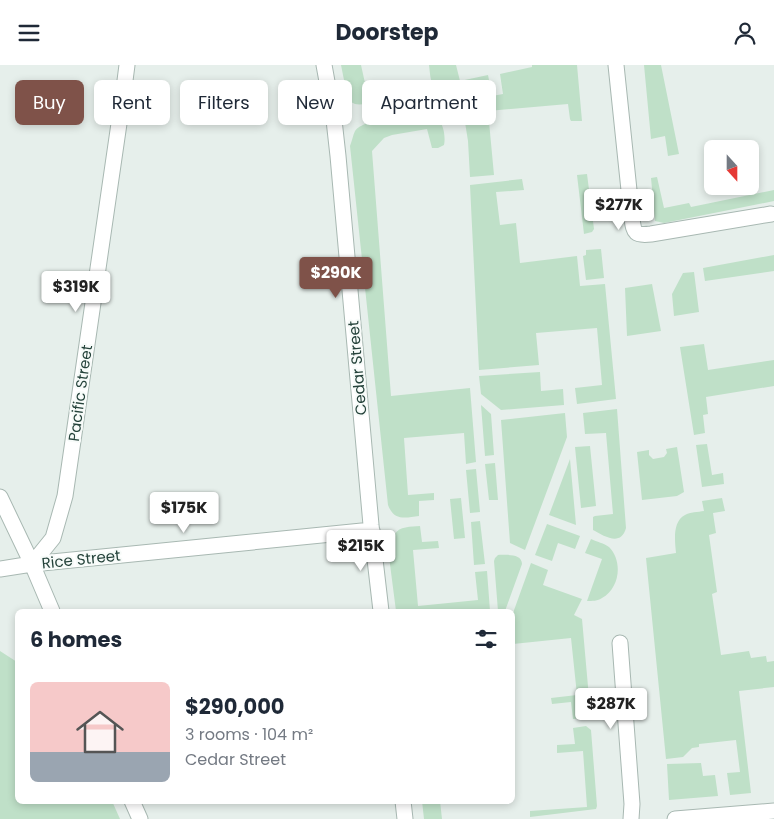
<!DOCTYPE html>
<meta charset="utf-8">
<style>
:root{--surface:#fff;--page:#f6f6f7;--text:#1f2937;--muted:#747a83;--accent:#7f5249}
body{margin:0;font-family:Poppins,sans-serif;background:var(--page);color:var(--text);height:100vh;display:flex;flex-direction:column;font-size:19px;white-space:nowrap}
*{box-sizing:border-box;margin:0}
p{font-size:16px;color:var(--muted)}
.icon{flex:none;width:28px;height:28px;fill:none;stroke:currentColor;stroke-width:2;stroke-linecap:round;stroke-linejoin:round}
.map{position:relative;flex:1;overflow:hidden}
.drawer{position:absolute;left:15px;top:544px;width:500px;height:195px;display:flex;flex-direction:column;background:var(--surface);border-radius:8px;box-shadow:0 2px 8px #0003}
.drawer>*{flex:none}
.hud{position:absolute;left:15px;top:15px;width:500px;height:45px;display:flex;gap:10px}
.needle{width:32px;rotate:159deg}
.controls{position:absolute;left:704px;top:75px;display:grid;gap:10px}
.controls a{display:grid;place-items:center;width:55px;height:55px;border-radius:8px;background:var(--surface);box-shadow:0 2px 8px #0003;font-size:25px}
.price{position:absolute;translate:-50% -42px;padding:0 11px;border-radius:5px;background:#fff;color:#222;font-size:16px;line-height:32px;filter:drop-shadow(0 1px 2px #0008)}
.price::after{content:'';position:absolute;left:50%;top:30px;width:15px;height:11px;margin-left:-8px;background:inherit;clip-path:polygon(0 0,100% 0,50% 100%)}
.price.on{background:var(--accent);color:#fff}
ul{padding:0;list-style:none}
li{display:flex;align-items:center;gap:15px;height:125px;padding:0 15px}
li span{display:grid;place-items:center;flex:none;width:140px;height:100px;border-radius:8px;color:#555}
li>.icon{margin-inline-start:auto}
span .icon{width:60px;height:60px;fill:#fffc;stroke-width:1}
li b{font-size:21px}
h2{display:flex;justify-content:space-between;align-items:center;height:60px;padding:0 15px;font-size:21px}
.tag{padding:0 18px;border-radius:8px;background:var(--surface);box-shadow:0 2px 8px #0003;font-size:18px;line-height:45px}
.tag.on{background:var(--accent);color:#fff}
header{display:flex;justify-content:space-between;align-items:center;height:65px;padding:0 15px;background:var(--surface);font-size:22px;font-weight:700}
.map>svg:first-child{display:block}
.green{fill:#bfe0c8}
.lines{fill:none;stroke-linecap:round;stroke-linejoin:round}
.street-casing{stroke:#a8b8b2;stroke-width:17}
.street{stroke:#fff;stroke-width:15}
.labels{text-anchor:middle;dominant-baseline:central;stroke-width:4;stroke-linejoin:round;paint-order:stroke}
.street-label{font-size:15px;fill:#24423a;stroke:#f7fbf9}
</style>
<header><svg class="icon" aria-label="menu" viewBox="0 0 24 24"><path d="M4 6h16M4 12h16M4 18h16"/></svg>Doorstep<svg class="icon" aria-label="person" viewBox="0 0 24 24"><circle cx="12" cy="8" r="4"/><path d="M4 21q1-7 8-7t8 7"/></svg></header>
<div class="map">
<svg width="774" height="754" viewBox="0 0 774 754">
<rect width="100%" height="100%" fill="#e6efeb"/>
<path class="green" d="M 341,0 L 361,0 L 367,27 C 374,26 384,21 386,31 C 381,36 363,41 355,39 C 352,38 350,36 348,35 Z
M 429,0 L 456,0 L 460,16 L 488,10 L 490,20 C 477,22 446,32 435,22 C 430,18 430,7 429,0 Z
M 532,0 L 577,0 L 582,56 L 571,56 L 570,54 L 568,39 L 488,46 L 494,110 L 470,112 L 468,76 L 463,45 L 463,41 L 465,37 L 470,35 L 503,29 L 500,9 L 532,2 Z
M 644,0 L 661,0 L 679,89 L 668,91 L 665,71 L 651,74 Z
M 422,47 C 426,47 432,48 434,50 C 443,55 446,71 444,80 L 438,83 L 432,83 L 427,64 L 392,70 L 384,73 L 372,86 L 391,331 L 470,323 L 476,397 L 466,399 L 464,368 L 404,373 L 408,430 L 434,428 L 434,435 L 419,436 L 419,451 C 405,453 394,456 388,440 L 350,81 C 352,76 353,70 355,66 C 363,54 408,49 422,47 Z
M 587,109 L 594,164 L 592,167 L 584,169 L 577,110 Z
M 657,112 L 664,143 L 689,138 L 691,142 L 774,125 L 774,136 L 664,158 L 655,156 L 651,113 Z
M 522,114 L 524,125 L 496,127 L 500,160 L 516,158 L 520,198 L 577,191 L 580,221 L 605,219 L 616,334 L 577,339 L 575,323 L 602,320 L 597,263 L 536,268 L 539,300 L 479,305 L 470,120 Z
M 601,184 L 604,213 L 586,215 L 583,191 L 586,190 L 586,185 Z
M 774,190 L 774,206 L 705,216 L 703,203 Z
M 694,207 L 699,247 L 674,251 L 672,229 L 683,208 Z
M 652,219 L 661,266 L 627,271 L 625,223 Z
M 704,279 L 708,305 L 774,295 L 774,321 L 706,332 L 708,349 L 703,350 L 705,368 L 694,370 L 680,282 Z
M 540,307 L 541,326 L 563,324 L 564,340 L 501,345 L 481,329 L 479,311 Z
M 481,340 L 491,349 L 494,390 L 485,391 Z
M 617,344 L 626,463 C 621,482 604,471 593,465 L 593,452 L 595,451 L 613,449 L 606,368 L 585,369 L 583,348 Z
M 565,348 L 567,372 L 525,485 L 510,478 L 501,355 Z
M 707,379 L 712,410 L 723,408 L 724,419 L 702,422 L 696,380 Z
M 590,381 L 596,441 L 581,443 L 575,382 Z
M 677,382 L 684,427 L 677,431 L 642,435 L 637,387 L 649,385 L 649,390 L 653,394 L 664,392 L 667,388 L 666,384 Z
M 570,394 L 576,460 L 549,450 Z
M 495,398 L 498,435 L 489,435 L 485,399 Z
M 476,404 L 480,447 L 470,448 L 466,405 Z
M 461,433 L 465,473 L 454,474 L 450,434 Z
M 722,433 L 725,446 L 713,448 L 716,468 L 709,470 L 717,527 L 712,529 L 721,590 L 749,586 L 751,593 L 766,591 L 767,597 L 774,596 L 774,622 L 739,626 L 751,728 L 730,730 L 727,708 L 740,707 L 736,675 L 699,679 L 699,682 L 692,683 L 683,692 L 666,694 L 646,493 L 676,488 C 675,476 672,457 685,450 C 690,447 698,447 704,446 L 702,436 Z
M 480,456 L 485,499 L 474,500 L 471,457 Z
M 547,459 L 580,471 L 575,484 L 558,478 L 552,496 L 535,490 Z
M 420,461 L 422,477 L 438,476 L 439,483 L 413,485 L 418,541 L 478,535 L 475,507 L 487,506 L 490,546 L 396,546 L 387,476 L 388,473 L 395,469 C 399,461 411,462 420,461 Z
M 591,474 C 597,477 604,478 609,482 C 623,496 620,523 602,533 C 598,536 592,536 587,536 L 602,494 L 585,488 Z
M 498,490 C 506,490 522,488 522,499 L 505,546 L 498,546 L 494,496 L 495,493 Z
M 531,498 L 548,505 L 543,520 L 582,534 L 574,550 L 582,554 L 590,644 C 588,653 581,653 573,654 L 571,637 L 552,639 L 551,633 L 577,630 L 571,573 L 513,579 L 513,548 Z
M 0,586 L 17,597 L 18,736 L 112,736 L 120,754 L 0,754 Z
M 586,661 L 591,665 L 597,741 L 596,744 L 530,752 L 530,746 L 587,742 L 583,686 L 557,688 L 557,680 L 575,679 L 573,663 Z
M 701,698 L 703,711 L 715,710 L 718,731 L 669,735 L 667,699 Z
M 422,736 L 440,736 L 442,754 L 424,754 Z"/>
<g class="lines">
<g class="street-casing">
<path id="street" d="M 324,0 L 334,55 L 338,91 L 371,460 L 381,546
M 616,0 L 632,154 C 634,168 635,171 651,169 L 771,149
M 0,432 L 32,499 L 52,546
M 32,499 L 53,473 L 65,431 L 123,31 L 127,0
M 0,504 L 32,499 L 372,465
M 620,578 L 632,739 L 631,754
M 132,736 L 140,754
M 403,736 L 405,754
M 675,754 L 774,746"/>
</g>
<use href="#street" class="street"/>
</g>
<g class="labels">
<g class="street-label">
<text transform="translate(357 303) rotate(-95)">Cedar Street</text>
<text transform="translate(80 328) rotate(-82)">Pacific Street</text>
<text transform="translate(81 494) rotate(-6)">Rice Street</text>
</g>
</g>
</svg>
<div class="controls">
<a><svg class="needle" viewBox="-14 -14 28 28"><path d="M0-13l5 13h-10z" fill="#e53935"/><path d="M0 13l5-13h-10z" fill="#747a83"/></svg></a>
</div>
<b class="price" style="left:619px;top:166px">$277K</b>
<b class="price on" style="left:336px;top:234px">$290K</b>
<b class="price" style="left:76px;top:248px">$319K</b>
<b class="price" style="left:184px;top:469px">$175K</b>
<b class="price" style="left:361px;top:507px">$215K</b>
<b class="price" style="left:611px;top:665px">$287K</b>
<div class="hud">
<a class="tag on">Buy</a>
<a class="tag">Rent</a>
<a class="tag">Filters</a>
<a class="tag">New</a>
<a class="tag">Apartment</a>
</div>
<section class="drawer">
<h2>6 homes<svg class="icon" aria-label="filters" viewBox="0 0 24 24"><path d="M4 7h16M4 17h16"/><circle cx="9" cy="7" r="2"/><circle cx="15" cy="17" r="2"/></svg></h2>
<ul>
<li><span style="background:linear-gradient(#f6c9c9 70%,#9aa5b1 0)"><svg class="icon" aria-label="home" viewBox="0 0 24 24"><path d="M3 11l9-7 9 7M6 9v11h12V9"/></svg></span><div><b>$290,000</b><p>3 rooms · 104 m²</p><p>Cedar Street</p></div></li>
</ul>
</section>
</div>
